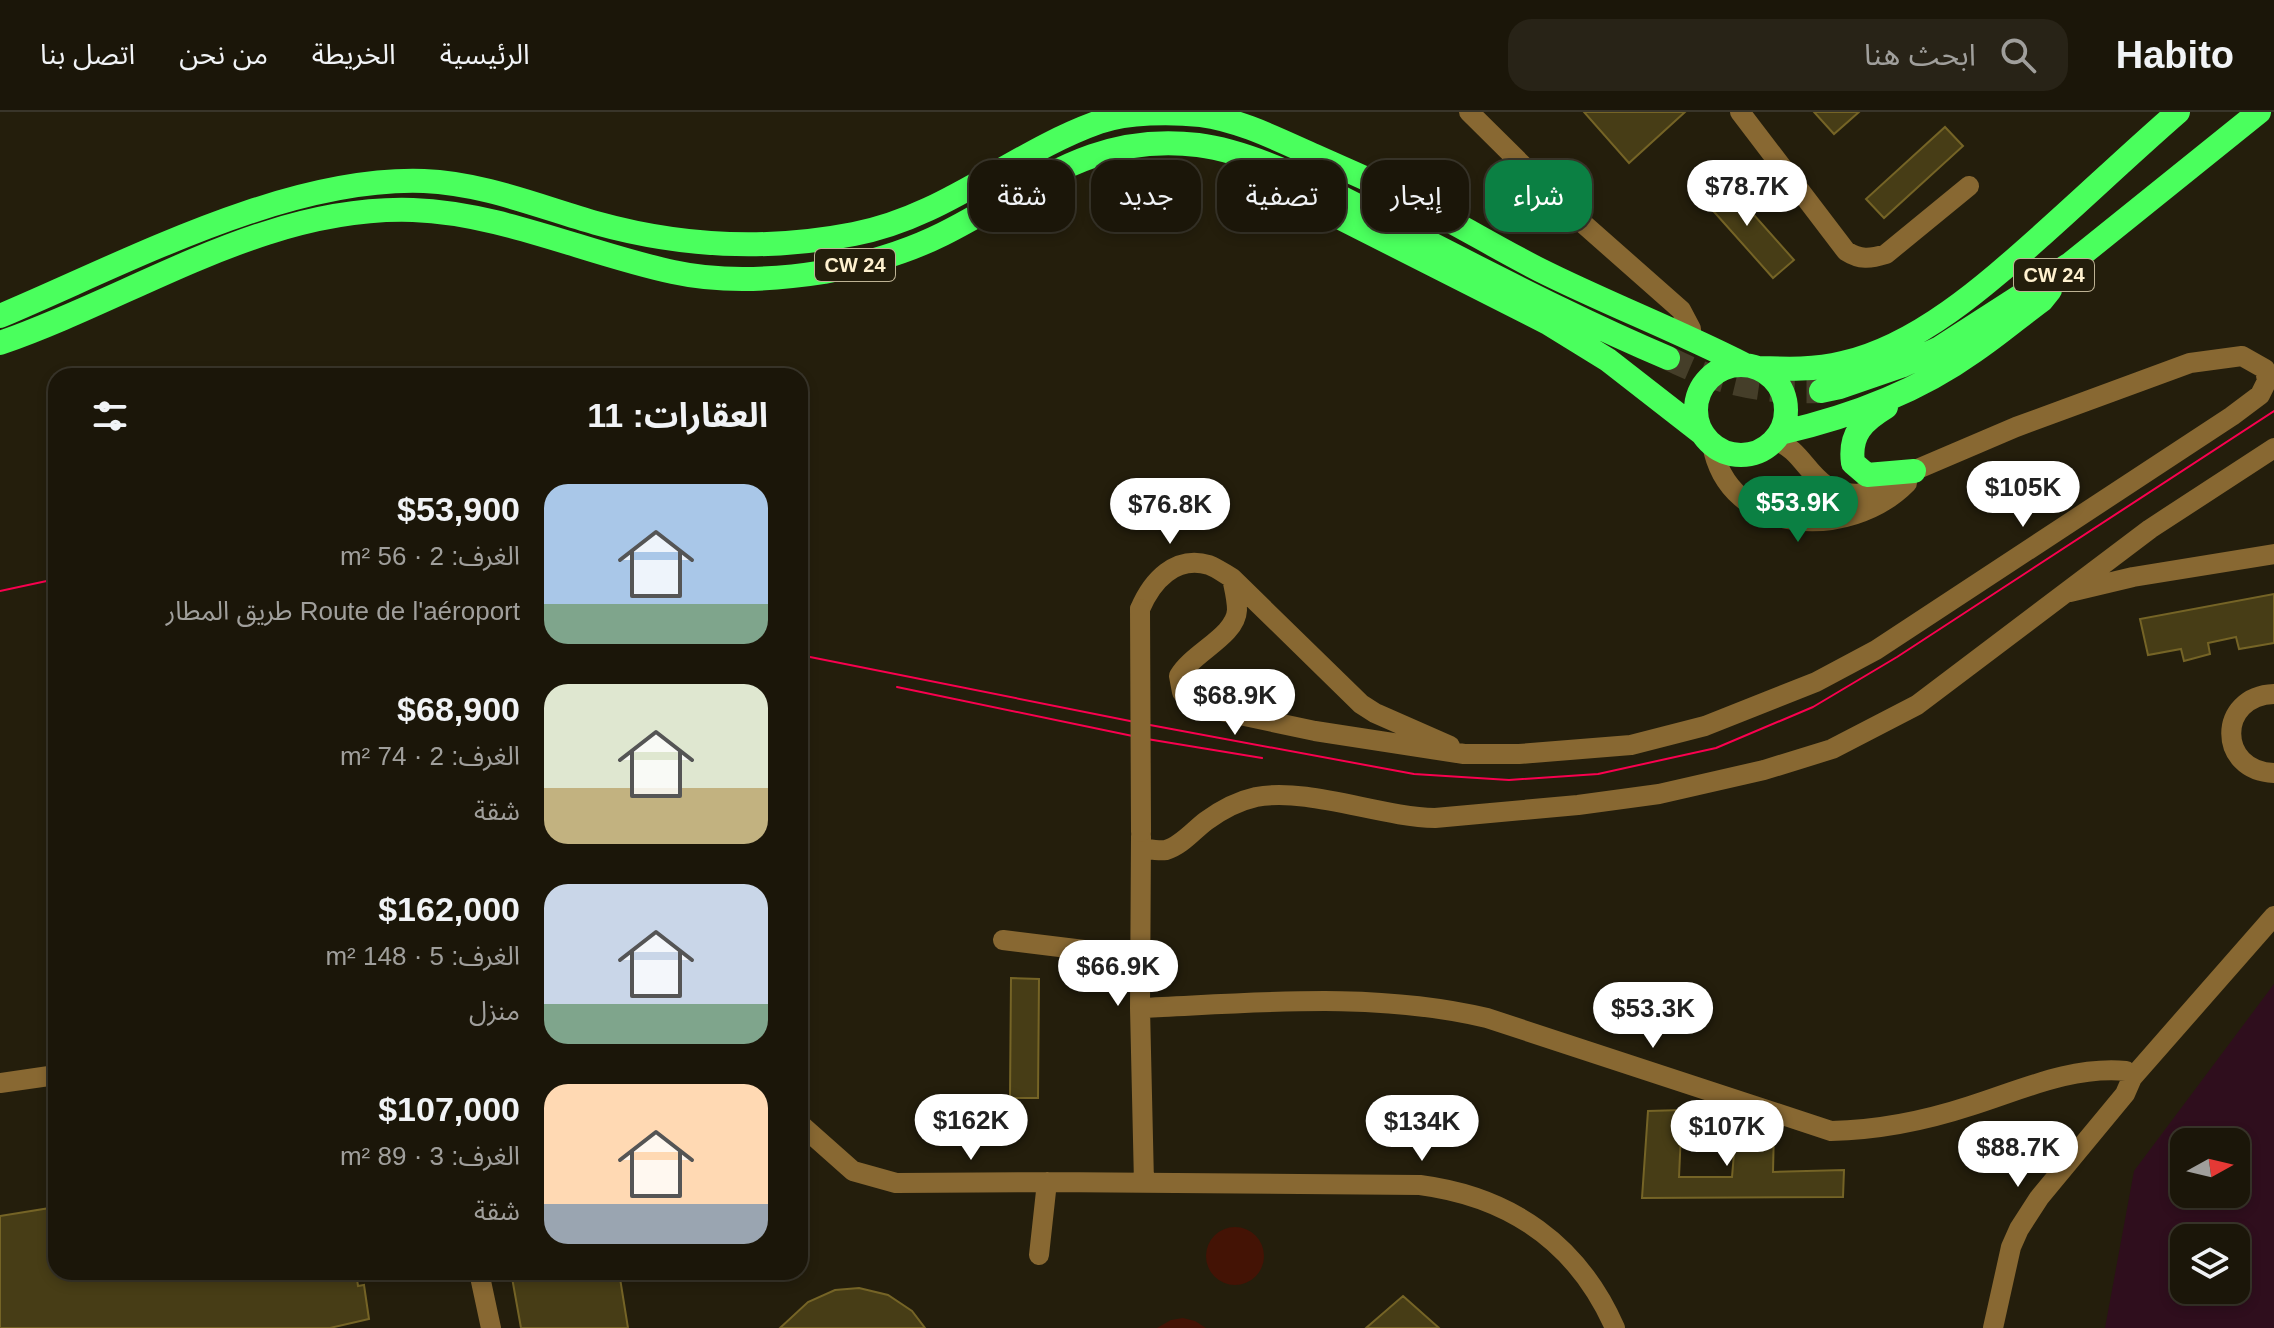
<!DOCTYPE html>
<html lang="ar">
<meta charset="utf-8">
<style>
:root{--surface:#1b1609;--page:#282317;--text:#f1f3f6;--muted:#a09f9c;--line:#39352a;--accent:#0b8043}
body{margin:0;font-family:Helvetica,"Noto Sans Arabic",sans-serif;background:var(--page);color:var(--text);direction:rtl;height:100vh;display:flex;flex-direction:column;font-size:30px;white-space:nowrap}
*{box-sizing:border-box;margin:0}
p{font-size:26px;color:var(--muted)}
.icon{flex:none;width:44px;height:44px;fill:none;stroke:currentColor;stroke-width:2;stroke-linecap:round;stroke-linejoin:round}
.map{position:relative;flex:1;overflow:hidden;direction:ltr}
.sheet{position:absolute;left:48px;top:256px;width:760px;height:912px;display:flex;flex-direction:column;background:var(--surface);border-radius:24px;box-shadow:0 4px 12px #0003,0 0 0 2px var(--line);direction:rtl}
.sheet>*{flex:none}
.guide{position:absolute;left:832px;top:48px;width:760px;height:72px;direction:rtl;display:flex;gap:16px}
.needle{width:52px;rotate:82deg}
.controls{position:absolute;left:2170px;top:1016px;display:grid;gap:16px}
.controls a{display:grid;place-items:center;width:80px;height:80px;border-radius:16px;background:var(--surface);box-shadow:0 4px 12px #0003,0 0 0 2px var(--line);font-size:40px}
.price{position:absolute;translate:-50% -68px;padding:0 18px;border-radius:28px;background:#fff;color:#222;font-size:26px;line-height:52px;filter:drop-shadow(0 2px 4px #0008)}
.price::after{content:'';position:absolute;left:50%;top:48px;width:24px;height:18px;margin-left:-12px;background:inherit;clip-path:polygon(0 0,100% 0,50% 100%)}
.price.current{background:var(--accent);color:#fff}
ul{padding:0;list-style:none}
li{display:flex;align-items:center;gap:24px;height:200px;padding:0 40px}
li span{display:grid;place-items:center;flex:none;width:224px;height:160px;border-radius:24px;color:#555}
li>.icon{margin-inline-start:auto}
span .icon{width:96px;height:96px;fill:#fffc;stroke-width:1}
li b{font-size:34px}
h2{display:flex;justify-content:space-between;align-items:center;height:96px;padding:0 40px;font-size:34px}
.pill{padding:0 28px;border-radius:24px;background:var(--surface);box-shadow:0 4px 12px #0003,0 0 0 2px var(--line);font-size:28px;line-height:72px}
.pill.current{background:var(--accent);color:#fff}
header{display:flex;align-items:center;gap:48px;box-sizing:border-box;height:112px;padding:0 40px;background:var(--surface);border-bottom:2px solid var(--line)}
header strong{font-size:38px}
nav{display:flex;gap:44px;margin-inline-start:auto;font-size:28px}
.search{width:560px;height:72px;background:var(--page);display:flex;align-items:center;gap:20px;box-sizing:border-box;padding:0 28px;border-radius:24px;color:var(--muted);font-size:30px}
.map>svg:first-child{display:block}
.green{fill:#2f0e1d;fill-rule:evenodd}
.water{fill:#441305}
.building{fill:#473d16;stroke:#756426;stroke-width:2}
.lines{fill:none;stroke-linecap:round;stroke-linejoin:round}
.highway-tunnel{stroke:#453e29;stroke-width:24;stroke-dasharray:24 12;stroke-linecap:butt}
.minor{stroke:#886832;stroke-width:20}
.highway{stroke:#4aff5d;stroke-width:24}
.tram{stroke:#fa004f;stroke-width:2}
.minor-bridge{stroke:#886832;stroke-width:20}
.labels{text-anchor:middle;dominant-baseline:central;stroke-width:8;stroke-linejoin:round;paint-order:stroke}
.shield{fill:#241e0c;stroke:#bdb294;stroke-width:2}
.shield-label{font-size:20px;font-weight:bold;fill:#fff1cf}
</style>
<header>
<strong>Habito</strong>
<div class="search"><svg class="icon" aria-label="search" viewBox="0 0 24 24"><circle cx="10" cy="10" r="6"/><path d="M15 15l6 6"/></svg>ابحث هنا</div>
<nav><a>الرئيسية</a><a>الخريطة</a><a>من نحن</a><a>اتصل بنا</a></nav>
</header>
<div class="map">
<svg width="2274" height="1216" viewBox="0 0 2274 1216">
<rect width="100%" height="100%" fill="#241e0c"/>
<path class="green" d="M 2274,872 L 2274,1216 L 2105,1216 L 2134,1059 ZM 2184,1030 L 2236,1030 L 2236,1082 L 2184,1082 ZM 2184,1126 L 2236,1126 L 2236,1178 L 2184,1178 Z"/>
<path class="water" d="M1206 1144a29 29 0 1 1 58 0a29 29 0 1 1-58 0Z
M 1183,1206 L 1195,1209 L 1206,1216 L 1157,1216 L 1171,1208 Z"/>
<path class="building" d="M 1584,0 L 1685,0 L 1629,51 Z
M 1814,0 L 1859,0 L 1834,22 Z
M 1945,15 L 1963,34 L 1884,106 L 1866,87 Z
M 1721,66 L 1794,148 L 1773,166 L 1700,84 Z
M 2274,482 L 2274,531 L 2239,537 L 2236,525 L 2208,531 L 2210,542 L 2184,549 L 2181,537 L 2148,543 L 2140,507 Z
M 1011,866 L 1039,867 L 1038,986 L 1010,986 Z
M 1682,998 L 1679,1065 L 1732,1065 L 1736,1017 L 1774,1016 L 1773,1060 L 1844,1058 L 1843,1085 L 1642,1086 L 1648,999 Z
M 56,1095 L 56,1160 L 356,1160 L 358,1174 L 364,1173 L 369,1207 L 330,1216 L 0,1216 L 0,1104 Z
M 511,1160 L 619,1160 L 628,1216 L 521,1216 Z
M 859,1176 L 888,1183 L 912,1199 L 925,1216 L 780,1216 L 808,1190 L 835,1178 Z
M 1403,1184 L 1439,1216 L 1366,1216 Z"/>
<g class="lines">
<path class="highway-tunnel" d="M 1668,246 C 1718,272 1765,281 1821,279"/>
<path class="minor" d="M 1469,0 L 1570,100 L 1681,198 L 1691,217 L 1690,227
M 1740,0 L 1846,139 C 1860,148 1870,147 1886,142 L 1969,74
M 1712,332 C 1728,425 1850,429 1907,371
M 1232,466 C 1234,476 1237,487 1237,498 C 1236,524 1192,541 1179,564 L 1182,580 L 1191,589 L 1207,596 L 1315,619 L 1464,642 L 1519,642 L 1631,633 L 1705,614 L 1816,570 L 1876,538 L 2232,304 L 2260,283 L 2267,269 L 2265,257 L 2242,244 L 2190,251 L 2016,315 L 1859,382 C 1808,382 1810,340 1774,328
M 2070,480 L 2133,465 L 2274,442
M 1140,497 C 1152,469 1175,443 1209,453 C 1217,456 1225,462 1232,466 L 1361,592 L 1375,601 L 1450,634
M 2274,582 C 2217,584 2217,659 2274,661
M 1141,724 L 1140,896 L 1144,1071
M 1141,736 C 1149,737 1158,739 1166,738 C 1181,734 1194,718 1206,709 C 1221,698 1238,689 1256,685 C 1307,675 1381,705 1435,706 L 1578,693 L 1659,682 L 1764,658 L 1832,637 L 1917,593 L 2150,417 L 2274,336
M 1003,828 L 1141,845
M 1140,896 C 1256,891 1374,879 1487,906 L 1831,1019 C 1878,1018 1924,1009 1970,994 C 2021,978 2071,954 2126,959 L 2132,966
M 0,971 L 56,963
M 800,1012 L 853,1059 L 896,1071 L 1047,1070 L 1420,1073 C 1511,1085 1578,1132 1615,1216
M 1039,1143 L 1047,1070
M 479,1160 L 491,1216
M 1993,1216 L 2011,1135 L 2019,1117 L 2039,1086 L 2125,982 L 2132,966 L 2274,804"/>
<path class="highway" d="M 1283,73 L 1311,91 L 1548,211 L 1608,248 L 1703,322
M 0,204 C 126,151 286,64 424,69 C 482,71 540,95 596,111 C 682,135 767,139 854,122 C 945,105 1014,40 1099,10 C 1129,0 1170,0 1201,3 C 1240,8 1279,28 1315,44 C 1346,58 1378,71 1408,87 C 1453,109 1495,135 1540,158 C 1606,191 1676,218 1743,252
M 0,231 C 136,184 265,93 413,98 C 501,101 588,142 673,160 C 723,171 774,168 824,160 C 866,152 905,141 943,122 C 1033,77 1090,20 1198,33 C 1262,41 1346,88 1404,118 C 1491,162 1578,208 1668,246
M1696 298a45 45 0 1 1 90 0a45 45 0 1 1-90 0Z
M 1758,256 C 1787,257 1815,258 1843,251 C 1918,234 1986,173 2042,123 C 2088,82 2132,40 2178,0
M 1821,279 L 1840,275 L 1901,254 L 1938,237 L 2070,152 L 2259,0
M 1886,295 C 1863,309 1849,322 1853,351 L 1867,363 L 1914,359
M 1780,321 C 1846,306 1917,280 1973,240 C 1997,224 2019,205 2042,188 L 2050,178"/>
<path class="tram" d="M 0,479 L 56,467
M 800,543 L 1150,613 L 1414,662 L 1509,668 L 1598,662 L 1716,636 L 1813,595 L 1897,545 L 2274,299
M 897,575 L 1147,627 L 1262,646"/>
<path class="minor-bridge" d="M 1140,497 L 1141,720"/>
</g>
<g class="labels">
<g class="shield">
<rect x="815" y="137" width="80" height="32" rx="6"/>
<rect x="2014" y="147" width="80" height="32" rx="6"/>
</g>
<g class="shield-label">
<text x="855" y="153">CW 24</text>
<text x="2054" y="163">CW 24</text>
</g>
</g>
</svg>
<div class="controls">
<a><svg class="needle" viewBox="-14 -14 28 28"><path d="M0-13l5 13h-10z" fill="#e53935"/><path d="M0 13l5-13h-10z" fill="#a09f9c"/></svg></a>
<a><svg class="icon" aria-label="layers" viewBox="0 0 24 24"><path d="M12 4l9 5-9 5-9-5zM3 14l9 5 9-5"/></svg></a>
</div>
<b class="price" style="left:1747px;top:116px">$78.7K</b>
<b class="price" style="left:2023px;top:417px">$105K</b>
<b class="price current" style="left:1798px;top:432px">$53.9K</b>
<b class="price" style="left:1170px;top:434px">$76.8K</b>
<b class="price" style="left:1235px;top:625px">$68.9K</b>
<b class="price" style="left:1118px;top:896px">$66.9K</b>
<b class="price" style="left:1653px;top:938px">$53.3K</b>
<b class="price" style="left:971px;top:1050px">$162K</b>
<b class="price" style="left:1422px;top:1051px">$134K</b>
<b class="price" style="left:1727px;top:1056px">$107K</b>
<b class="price" style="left:2018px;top:1077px">$88.7K</b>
<div class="guide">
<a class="pill current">شراء</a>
<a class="pill">إيجار</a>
<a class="pill">تصفية</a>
<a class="pill">جديد</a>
<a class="pill">شقة</a>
</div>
<section class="sheet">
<h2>العقارات: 11<svg class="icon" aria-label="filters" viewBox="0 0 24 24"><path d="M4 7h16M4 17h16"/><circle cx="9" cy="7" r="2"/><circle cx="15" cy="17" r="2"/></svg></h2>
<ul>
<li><span style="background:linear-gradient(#a9c7e8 75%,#7fa58c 0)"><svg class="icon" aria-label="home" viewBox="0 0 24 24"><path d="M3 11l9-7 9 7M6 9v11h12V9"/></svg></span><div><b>$53,900</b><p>الغرف: 2 · 56 m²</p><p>Route de l'aéroport طريق المطار</p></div></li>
<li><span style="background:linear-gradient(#dfe7d0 65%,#c2b280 0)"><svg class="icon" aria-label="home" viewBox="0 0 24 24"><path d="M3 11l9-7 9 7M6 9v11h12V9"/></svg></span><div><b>$68,900</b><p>الغرف: 2 · 74 m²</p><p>شقة</p></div></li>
<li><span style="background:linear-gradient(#c9d6e8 75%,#7fa58c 0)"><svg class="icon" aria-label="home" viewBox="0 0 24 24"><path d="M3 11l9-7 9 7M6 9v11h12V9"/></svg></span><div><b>$162,000</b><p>الغرف: 5 · 148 m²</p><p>منزل</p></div></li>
<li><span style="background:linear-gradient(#ffd9b3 75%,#9aa5b1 0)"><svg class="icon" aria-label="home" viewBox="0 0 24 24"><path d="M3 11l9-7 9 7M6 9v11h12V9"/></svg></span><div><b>$107,000</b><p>الغرف: 3 · 89 m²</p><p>شقة</p></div></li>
</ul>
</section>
</div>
